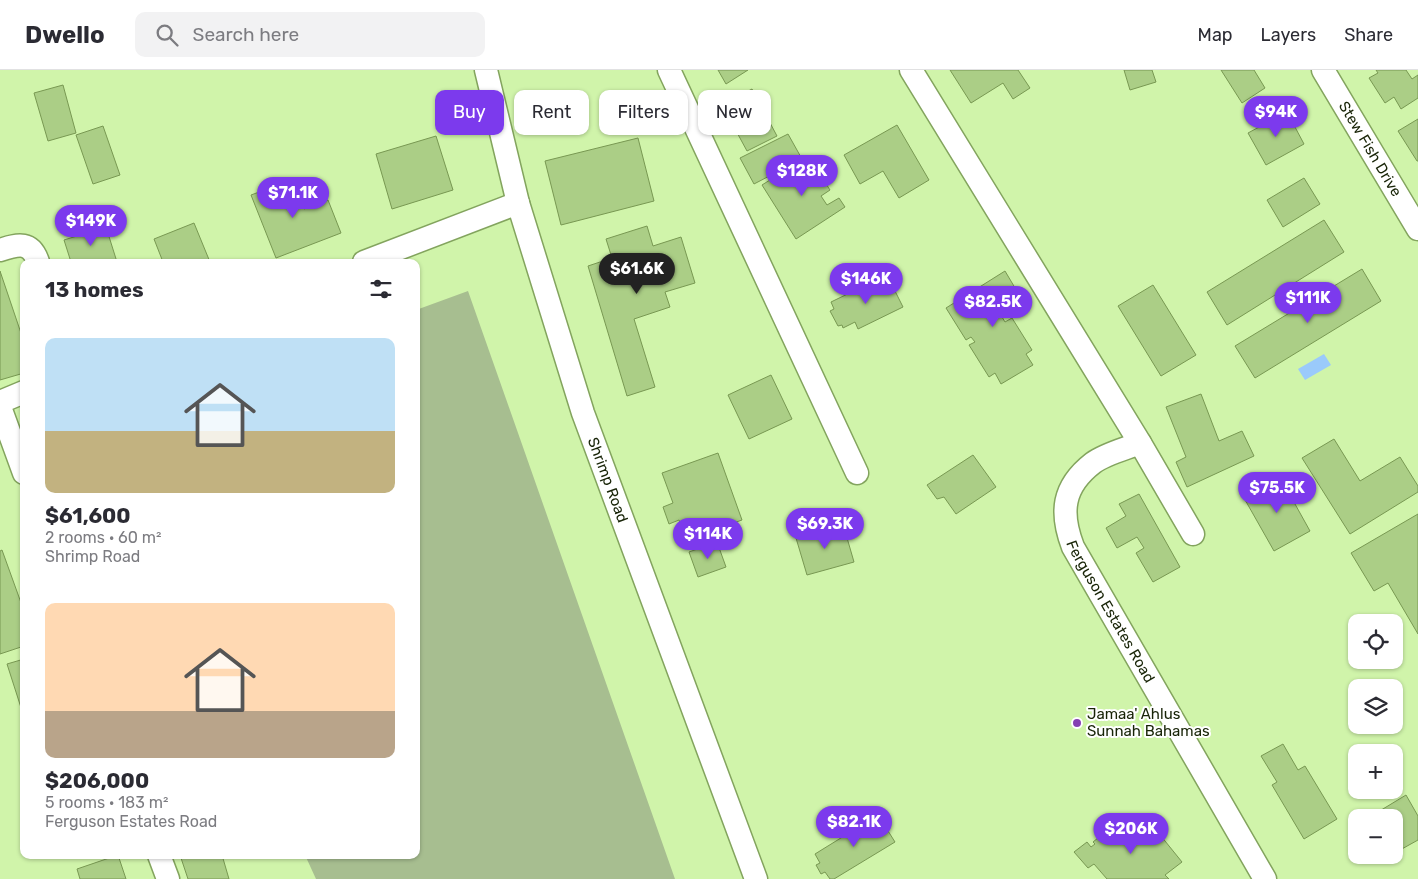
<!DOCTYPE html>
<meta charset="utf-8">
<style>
:root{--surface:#fff;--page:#f2f2f3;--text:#2b2b33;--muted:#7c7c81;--line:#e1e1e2;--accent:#7c3aed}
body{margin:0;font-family:Rubik,sans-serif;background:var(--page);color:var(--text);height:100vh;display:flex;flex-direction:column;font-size:19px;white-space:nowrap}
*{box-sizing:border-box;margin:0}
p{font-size:16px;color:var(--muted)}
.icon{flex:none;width:28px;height:28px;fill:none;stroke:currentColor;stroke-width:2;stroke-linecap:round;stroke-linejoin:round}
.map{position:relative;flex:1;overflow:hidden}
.drawer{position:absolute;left:20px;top:189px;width:400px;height:600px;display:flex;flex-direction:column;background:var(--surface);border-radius:10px;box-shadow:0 1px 4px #0004}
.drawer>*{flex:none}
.top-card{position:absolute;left:435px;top:20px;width:475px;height:45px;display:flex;gap:10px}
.buttons{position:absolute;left:1348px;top:544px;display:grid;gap:10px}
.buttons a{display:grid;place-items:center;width:55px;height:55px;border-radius:10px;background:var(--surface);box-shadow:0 1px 4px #0004;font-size:25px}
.price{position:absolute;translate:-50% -42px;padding:0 11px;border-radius:18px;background:var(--accent);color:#fff;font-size:16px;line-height:32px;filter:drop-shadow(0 1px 2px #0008)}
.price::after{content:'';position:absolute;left:50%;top:30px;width:15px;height:11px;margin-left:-8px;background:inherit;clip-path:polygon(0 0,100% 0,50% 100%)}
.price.active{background:#222;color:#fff}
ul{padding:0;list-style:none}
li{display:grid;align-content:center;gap:10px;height:265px;padding:0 25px}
li span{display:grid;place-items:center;height:155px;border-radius:10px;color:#555}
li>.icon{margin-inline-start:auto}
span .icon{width:90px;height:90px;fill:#fffc;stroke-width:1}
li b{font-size:21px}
h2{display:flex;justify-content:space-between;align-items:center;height:60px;padding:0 25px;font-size:21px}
.chip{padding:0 18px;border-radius:10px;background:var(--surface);box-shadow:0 1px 4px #0004;font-size:18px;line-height:45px}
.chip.active{background:var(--accent);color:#fff}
header{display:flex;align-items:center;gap:30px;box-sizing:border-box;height:70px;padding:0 25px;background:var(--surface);border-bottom:1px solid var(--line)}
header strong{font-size:24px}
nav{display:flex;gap:28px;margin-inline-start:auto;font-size:18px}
.search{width:350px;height:45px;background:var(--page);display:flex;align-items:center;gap:12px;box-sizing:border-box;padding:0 18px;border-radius:10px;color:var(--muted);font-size:19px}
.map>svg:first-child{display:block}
.green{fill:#a7be90}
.water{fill:#9acafb}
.building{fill:#abce86;stroke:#789852}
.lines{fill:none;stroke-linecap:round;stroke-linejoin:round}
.minor-casing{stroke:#83a45e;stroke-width:25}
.minor{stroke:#fff;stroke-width:22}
.poi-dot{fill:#853fb2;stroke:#fff;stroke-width:2}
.labels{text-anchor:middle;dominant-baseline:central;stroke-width:4;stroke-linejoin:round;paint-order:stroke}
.street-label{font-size:15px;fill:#182407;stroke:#fff}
.poi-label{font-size:15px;fill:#182407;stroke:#fff;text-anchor:start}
</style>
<header>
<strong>Dwello</strong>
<div class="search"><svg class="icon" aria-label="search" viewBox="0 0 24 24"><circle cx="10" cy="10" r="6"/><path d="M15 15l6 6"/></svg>Search here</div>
<nav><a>Map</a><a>Layers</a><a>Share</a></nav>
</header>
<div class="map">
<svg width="1418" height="809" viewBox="0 0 1418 809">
<rect width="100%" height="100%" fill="#d0f4aa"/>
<path class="green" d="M 468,221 L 675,809 L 316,809 L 305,785 L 416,785 L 416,240 Z"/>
<path class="water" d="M 1324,284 L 1331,295 L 1305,310 L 1298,299 Z"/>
<path class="building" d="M 718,0 L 748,0 L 726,14 Z
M 950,0 L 1018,0 L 1030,18 L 1013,29 L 1003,13 L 971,33 Z
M 1124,0 L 1152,0 L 1156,12 L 1130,20 Z
M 1221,0 L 1254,0 L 1265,18 L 1242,33 Z
M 1376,0 L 1406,0 L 1412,9 L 1418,5 L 1418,28 L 1401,39 L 1394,27 L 1385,33 L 1369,8 L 1378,3 Z
M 63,15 L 76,63 L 48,71 L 34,23 Z
M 752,19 L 777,66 L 747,81 L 722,35 Z
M 1287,42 L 1304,74 L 1266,95 L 1248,63 Z
M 1418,49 L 1418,91 L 1417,91 L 1398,61 Z
M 897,55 L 929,110 L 899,128 L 883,101 L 860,114 L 844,85 Z
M 103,56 L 120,105 L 93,114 L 76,65 Z
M 788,64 L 802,89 L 754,114 L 740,88 Z
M 436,66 L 453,120 L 392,139 L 376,84 Z
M 638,68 L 654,131 L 561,155 L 545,91 Z
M 808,86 L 830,120 L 821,126 L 827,135 L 839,128 L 845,137 L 796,169 L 762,115 Z
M 1304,108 L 1320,134 L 1283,157 L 1267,130 Z
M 292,110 L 304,139 L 328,130 L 341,163 L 276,188 L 251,125 Z
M 1324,150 L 1344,182 L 1227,255 L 1207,222 Z
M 194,153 L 210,192 L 163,192 L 154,169 Z
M 647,156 L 653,176 L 681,167 L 695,213 L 665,222 L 670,237 L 634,249 L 655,317 L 627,326 L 588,196 L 612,188 L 606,169 Z
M 106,157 L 117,192 L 71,192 L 64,170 Z
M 1362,199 L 1381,231 L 1255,308 L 1235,276 Z
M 0,201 L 24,272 L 24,303 L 0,310 Z
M 1005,201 L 1021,228 L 1003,239 L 1006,245 L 1002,247 L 1005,252 L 1012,248 L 1032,280 L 1026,284 L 1033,295 L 1001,314 L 995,303 L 989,307 L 969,275 L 975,272 L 971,267 L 966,270 L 946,238 Z
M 889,209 L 903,237 L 858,259 L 855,252 L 843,258 L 842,255 L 838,256 L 830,241 L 834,239 L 831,232 L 864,216 L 866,220 Z
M 1153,215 L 1196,285 L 1161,306 L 1118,236 Z
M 771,305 L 792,349 L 749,369 L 728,325 Z
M 1201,324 L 1219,371 L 1242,361 L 1254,386 L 1187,417 L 1176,392 L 1186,387 L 1166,337 Z
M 1334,369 L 1360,411 L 1400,387 L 1418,416 L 1418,422 L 1350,464 L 1302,388 Z
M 718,383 L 742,450 L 686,470 L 679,450 L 669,454 L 663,437 L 673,433 L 662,403 Z
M 973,385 L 996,417 L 956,444 L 944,427 L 937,429 L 927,415 Z
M 1280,407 L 1310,461 L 1274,481 L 1244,428 Z
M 1139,424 L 1180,497 L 1153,512 L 1136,483 L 1144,478 L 1137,467 L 1117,478 L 1106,458 L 1126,446 L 1119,434 Z
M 1418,444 L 1418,564 L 1388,513 L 1374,521 L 1351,483 Z
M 843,454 L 854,492 L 807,505 L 796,468 Z
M 717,472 L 726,497 L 698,507 L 689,482 Z
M 2,480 L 24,541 L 24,576 L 0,584 L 0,481 Z
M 24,589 L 24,647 L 7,594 Z
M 1283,674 L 1298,700 L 1305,696 L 1337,749 L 1304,769 L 1272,715 L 1277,712 L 1261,686 Z
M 1406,725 L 1418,746 L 1418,770 L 1400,780 L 1396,773 L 1394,775 L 1394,748 L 1368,748 Z
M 878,745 L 895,772 L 834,809 L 830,809 L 825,802 L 821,804 L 816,795 L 820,793 L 815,784 Z
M 1148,750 L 1182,792 L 1165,805 L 1169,809 L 1107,809 L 1094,794 L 1088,798 L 1074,782 L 1087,772 L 1091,777 L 1095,774 L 1093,772 L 1104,763 L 1106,765 L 1113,759 L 1116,763 L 1125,756 L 1131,764 Z
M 118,785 L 126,809 L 80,809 L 77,799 Z
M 180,785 L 222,785 L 229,809 L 188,809 Z"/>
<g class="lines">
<g class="minor-casing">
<g id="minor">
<path id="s1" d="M 486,0 L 518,133 L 583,343 L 756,809"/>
<path d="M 669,0 L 857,403"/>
<path d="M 911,0 L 1140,373 L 1193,464"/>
<path id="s2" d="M 1323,0 L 1418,159"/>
<path d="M 0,180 C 19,174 31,171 38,192"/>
<path d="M 364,192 L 518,133"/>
<path d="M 0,332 L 24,322"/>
<path d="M 0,337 L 24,403"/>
<path id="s3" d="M 1140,373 C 1125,379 1105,384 1093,393 C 1062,417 1060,443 1073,477 L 1265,809"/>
<path d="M 159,785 L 168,809"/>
</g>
</g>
<use href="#minor" class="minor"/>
</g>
<circle class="poi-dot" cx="1077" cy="653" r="5"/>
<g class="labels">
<g class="street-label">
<text stroke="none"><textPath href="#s2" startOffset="92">Stew Fish Drive</textPath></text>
<text stroke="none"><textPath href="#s1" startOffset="428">Shrimp Road</textPath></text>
<text stroke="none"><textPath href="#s3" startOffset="220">Ferguson Estates Road</textPath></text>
</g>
<g class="poi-label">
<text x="1087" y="644">Jamaa' Ahlus<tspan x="1087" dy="17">Sunnah Bahamas</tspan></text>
</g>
</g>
</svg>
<div class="buttons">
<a><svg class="icon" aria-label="locate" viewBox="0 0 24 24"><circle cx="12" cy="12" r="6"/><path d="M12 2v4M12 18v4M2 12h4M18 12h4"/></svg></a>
<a><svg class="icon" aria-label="layers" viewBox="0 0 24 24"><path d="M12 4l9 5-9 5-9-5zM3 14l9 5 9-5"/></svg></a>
<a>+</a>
<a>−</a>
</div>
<b class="price" style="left:1276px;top:68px">$94K</b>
<b class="price" style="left:802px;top:127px">$128K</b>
<b class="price" style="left:293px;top:149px">$71.1K</b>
<b class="price" style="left:91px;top:177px">$149K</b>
<b class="price active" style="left:637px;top:225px">$61.6K</b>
<b class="price" style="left:866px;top:235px">$146K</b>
<b class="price" style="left:1308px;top:254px">$111K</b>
<b class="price" style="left:993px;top:258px">$82.5K</b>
<b class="price" style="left:1277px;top:444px">$75.5K</b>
<b class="price" style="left:825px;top:480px">$69.3K</b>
<b class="price" style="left:708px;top:490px">$114K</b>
<b class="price" style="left:854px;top:778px">$82.1K</b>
<b class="price" style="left:1131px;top:785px">$206K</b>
<div class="top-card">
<a class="chip active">Buy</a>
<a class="chip">Rent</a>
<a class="chip">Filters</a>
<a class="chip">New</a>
</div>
<section class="drawer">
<h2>13 homes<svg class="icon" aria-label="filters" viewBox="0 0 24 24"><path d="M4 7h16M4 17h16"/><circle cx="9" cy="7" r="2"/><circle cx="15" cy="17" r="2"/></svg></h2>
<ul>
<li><span style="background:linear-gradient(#bfe0f5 60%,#c2b280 0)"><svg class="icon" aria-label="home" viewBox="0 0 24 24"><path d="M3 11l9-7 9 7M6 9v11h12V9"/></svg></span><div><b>$61,600</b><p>2 rooms · 60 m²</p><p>Shrimp Road</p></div></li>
<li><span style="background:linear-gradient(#ffd9b3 70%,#b9a48a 0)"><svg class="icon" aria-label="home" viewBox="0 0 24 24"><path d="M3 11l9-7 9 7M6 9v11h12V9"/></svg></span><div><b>$206,000</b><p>5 rooms · 183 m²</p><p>Ferguson Estates Road</p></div></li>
</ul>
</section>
</div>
